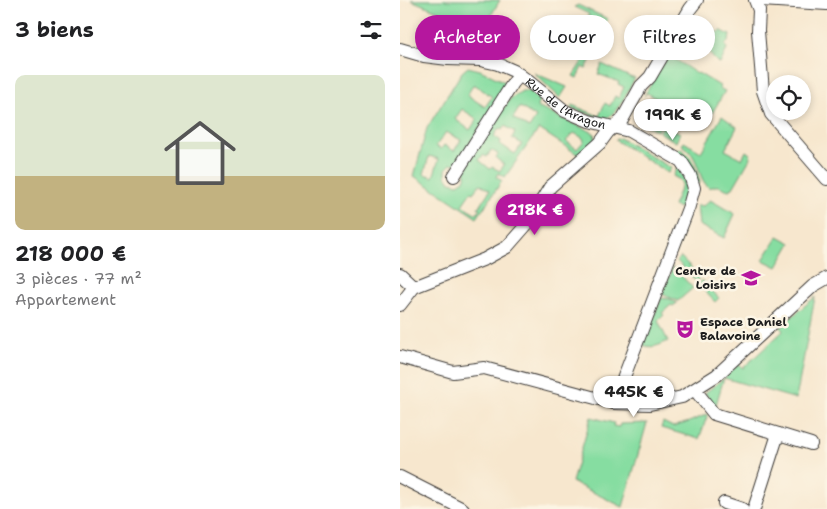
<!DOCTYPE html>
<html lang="fr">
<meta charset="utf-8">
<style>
:root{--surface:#fff;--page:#f6f6f6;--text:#202124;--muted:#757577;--accent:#b5179e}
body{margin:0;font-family:"Shantell Sans",sans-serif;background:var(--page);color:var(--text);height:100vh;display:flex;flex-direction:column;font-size:19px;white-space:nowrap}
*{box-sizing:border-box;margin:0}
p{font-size:16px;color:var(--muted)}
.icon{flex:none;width:28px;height:28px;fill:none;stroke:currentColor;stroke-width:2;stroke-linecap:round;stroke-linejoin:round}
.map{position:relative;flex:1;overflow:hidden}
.drawer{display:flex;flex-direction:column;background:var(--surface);width:400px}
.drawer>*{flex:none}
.hud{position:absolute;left:15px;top:15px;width:336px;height:45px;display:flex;gap:10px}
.fabs{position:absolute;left:366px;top:75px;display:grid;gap:10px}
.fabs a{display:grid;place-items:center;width:45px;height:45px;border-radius:50%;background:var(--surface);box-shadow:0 2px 8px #0003;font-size:25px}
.price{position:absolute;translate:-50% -42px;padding:0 11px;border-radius:18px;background:#fff;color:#222;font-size:16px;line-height:32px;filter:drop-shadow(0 1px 2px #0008)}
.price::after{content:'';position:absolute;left:50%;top:30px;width:15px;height:11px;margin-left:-8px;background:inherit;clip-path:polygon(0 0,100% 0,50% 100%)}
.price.active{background:var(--accent);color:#fff}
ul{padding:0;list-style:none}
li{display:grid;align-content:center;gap:10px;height:265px;padding:0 15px}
li span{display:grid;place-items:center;height:155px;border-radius:10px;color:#555}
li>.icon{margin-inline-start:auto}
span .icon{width:90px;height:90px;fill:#fffc;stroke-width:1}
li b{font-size:21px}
h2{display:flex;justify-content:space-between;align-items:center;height:60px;padding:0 15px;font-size:21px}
.tag{padding:0 18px;border-radius:22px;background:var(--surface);box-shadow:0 2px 8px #0003;font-size:18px;line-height:45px}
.tag.active{background:var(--accent);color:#fff}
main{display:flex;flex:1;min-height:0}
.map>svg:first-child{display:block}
.green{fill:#86dda1;stroke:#517c5e;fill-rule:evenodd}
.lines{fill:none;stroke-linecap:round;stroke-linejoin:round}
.minor-casing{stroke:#3d3a37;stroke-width:14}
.minor{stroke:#fff;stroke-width:12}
.labels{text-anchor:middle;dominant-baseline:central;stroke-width:5;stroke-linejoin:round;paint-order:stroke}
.street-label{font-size:12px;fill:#1c1c1c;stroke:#fcf5e5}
.poi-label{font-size:12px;font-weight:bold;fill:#1c1c1c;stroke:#fcf5e5;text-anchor:end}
</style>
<main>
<section class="drawer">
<h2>3 biens<svg class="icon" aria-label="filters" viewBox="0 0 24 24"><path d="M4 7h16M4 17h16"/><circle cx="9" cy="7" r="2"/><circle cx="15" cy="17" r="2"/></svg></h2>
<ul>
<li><span style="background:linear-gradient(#dfe7d0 65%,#c2b280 0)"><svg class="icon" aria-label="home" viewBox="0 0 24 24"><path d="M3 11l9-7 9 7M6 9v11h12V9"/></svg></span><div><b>218 000 €</b><p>3 pièces · 77 m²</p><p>Appartement</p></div></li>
</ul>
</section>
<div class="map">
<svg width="427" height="509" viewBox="0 0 427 509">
<rect width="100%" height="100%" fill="#fcf5e5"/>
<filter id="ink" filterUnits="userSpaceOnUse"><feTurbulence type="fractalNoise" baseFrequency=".02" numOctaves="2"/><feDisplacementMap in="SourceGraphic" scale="10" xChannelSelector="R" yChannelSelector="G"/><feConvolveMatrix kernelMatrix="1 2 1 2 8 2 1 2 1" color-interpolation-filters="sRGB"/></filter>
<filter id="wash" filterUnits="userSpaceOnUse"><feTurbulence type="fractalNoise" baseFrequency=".0096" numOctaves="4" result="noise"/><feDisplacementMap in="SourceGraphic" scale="20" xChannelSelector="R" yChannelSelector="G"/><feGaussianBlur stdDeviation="1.12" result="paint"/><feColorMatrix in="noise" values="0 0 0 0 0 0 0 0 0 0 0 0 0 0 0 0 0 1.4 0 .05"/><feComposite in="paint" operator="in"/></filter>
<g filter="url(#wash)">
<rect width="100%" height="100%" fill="#f7e7ce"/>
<path class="green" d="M 11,0 L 100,0 L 75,43 L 95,52 L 94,54 C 70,47 45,52 21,47 L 23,42 L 30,44 L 33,36 L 42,39 L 43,37 L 52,40 L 60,20 Z
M 178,5 L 208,19 L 185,56 L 191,59 L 186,69 L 182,67 L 177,78 L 173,76 L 185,57 L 180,54 L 183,48 L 185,49 L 189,43 L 186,41 L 189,36 L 165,24 L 166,22 L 182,29 L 189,14 L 174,7 Z
M 296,16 L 310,24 L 308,27 L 311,29 L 300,47 C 294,43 287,45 280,41 Z
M 320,30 L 330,35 L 329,41 L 325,45 L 327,49 L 320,64 C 313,60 311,53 304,49 L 315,31 L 318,33 Z
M 270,52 L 269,55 L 297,74 L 298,73 L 320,86 L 319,88 L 325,91 L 304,127 L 247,93 L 244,96 Z
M 202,64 L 232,78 L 235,78 C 228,90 218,115 204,119 L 171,108 L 172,105 L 199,116 L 205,103 L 210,106 L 215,96 L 219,98 L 224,87 L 218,84 L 219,82 L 198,74 Z
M 68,67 L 80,70 L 109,84 L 57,163 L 51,164 L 46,169 L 46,176 L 50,182 L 58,184 L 64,180 L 66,174 L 64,168 L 110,99 L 122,91 L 130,91 L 139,99 L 137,107 L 194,133 L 196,143 L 180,156 L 139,129 L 105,177 L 98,173 L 96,177 L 102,181 L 77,218 L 14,176 L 27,128 L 62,72 ZM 74,84 L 92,97 L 85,107 L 67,95 ZM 120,107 L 136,117 L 129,128 L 113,118 ZM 62,109 L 77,119 L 70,130 L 55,119 ZM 105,126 L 115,132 L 112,138 L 122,144 L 115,154 L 100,144 L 101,141 L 94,136 L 99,128 L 102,130 ZM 46,132 L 61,140 L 54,151 L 44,145 L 41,149 L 36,146 ZM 174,133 L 183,138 L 184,141 L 177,149 L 166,141 ZM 91,150 L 98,154 L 96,158 L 104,165 L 100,171 L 92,167 L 90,169 L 79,160 L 83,155 L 87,157 ZM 29,156 L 39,159 L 33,177 L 24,174 ZM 80,184 L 90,190 L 78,208 L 80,209 L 77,214 L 62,205 L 71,192 L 73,193 Z
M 134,73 L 167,87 L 160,98 Z
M 237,109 L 262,122 L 257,131 L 238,120 L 236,115 Z
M 322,116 L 337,127 L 325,150 L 342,159 L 346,151 L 350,154 L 351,157 L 333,188 L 329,190 C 321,188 318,183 310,188 C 296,179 302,158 282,145 L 284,142 L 301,152 Z
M 264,124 L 280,133 L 276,142 L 259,132 Z
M 220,138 L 271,168 L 268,173 L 215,140 Z
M 279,148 C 293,155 296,169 300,183 L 297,184 L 276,153 Z
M 277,168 C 289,180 287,195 281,208 L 273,206 L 282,184 L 280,180 L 273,176 Z
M 310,200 L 335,214 L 324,238 L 299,225 L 297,205 L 303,206 Z
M 378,236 L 391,243 L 377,267 L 363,260 Z
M 281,257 L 300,277 L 296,281 L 277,261 Z
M 273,267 L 293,288 L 278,301 L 262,294 Z
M 302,280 L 319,298 L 315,302 L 298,284 Z
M 415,297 L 396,399 L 324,378 L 315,408 L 305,393 L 324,378 L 338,364 L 343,368 L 383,331 L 380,327 Z
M 261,298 L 270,299 L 277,303 L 273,306 L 271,305 L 262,313 L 264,315 L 258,321 L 268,341 C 260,345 252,349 243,345 Z
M 308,414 L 299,439 L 261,428 L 263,422 L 273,427 L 289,422 Z
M 191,417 L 214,423 L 213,426 L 219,427 L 220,424 L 247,423 L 223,507 L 172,482 Z"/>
</g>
<g filter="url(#ink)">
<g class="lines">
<g class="minor-casing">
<g id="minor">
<path d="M 355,0 L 359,10 L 358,31 L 363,91 L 371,114 L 427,179"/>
<path d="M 361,0 L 427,4"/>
<path id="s1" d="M 0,49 L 24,56 L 48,59 L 80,60 L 98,64 L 114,71 L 128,81 L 165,111 L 189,121 L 229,131 L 281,161 L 290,175 L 294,188 L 289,206 L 214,403"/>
<path d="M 54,176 L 113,83 L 120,75"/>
<path d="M 0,274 L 14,287"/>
<path d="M 0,305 L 14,287 L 85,259 L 107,247 L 128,223 L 150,187 L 200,143 L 208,132 L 222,120 L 241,86 L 250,77 L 290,9 L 297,0"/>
<path d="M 0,357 L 53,372 L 84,368 L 214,403 L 250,404 L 282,397 L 317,375 L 413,286 L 427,278"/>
<path d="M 295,390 L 314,414 L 411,444"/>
<path d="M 0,477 L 63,509"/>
<path d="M 324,503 L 342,509"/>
<path d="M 354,509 L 378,434"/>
</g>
</g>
<use href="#minor" class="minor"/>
</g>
</g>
<defs>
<g id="school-bare" transform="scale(1.5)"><path d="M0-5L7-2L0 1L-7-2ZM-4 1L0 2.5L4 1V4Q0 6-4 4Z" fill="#b5179e" stroke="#fcf5e5" stroke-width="2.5" paint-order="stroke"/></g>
<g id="theatre-bare" transform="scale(1.5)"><path d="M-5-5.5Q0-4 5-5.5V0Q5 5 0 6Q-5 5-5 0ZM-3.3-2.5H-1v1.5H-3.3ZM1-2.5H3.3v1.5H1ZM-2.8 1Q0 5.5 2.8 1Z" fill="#b5179e" stroke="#fcf5e5" stroke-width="2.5" paint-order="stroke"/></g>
</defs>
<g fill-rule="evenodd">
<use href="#school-bare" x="351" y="278"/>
<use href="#theatre-bare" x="285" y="329"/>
</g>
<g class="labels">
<g class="street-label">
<text stroke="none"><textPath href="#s1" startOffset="179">Rue de l'Aragon</textPath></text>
</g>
<g class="poi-label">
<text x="336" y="271">Centre de<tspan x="336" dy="14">Loisirs</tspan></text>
<text x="300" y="322" text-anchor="start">Espace Daniel<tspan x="300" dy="14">Balavoine</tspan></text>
</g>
</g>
</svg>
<div class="fabs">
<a><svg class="icon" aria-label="locate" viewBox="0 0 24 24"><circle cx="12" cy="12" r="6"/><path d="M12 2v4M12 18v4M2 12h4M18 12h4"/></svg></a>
</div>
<b class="price" style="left:273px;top:141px">199K €</b>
<b class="price active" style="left:135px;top:236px">218K €</b>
<b class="price" style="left:234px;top:418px">445K €</b>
<div class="hud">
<a class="tag active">Acheter</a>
<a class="tag">Louer</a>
<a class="tag">Filtres</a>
</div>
</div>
</main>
